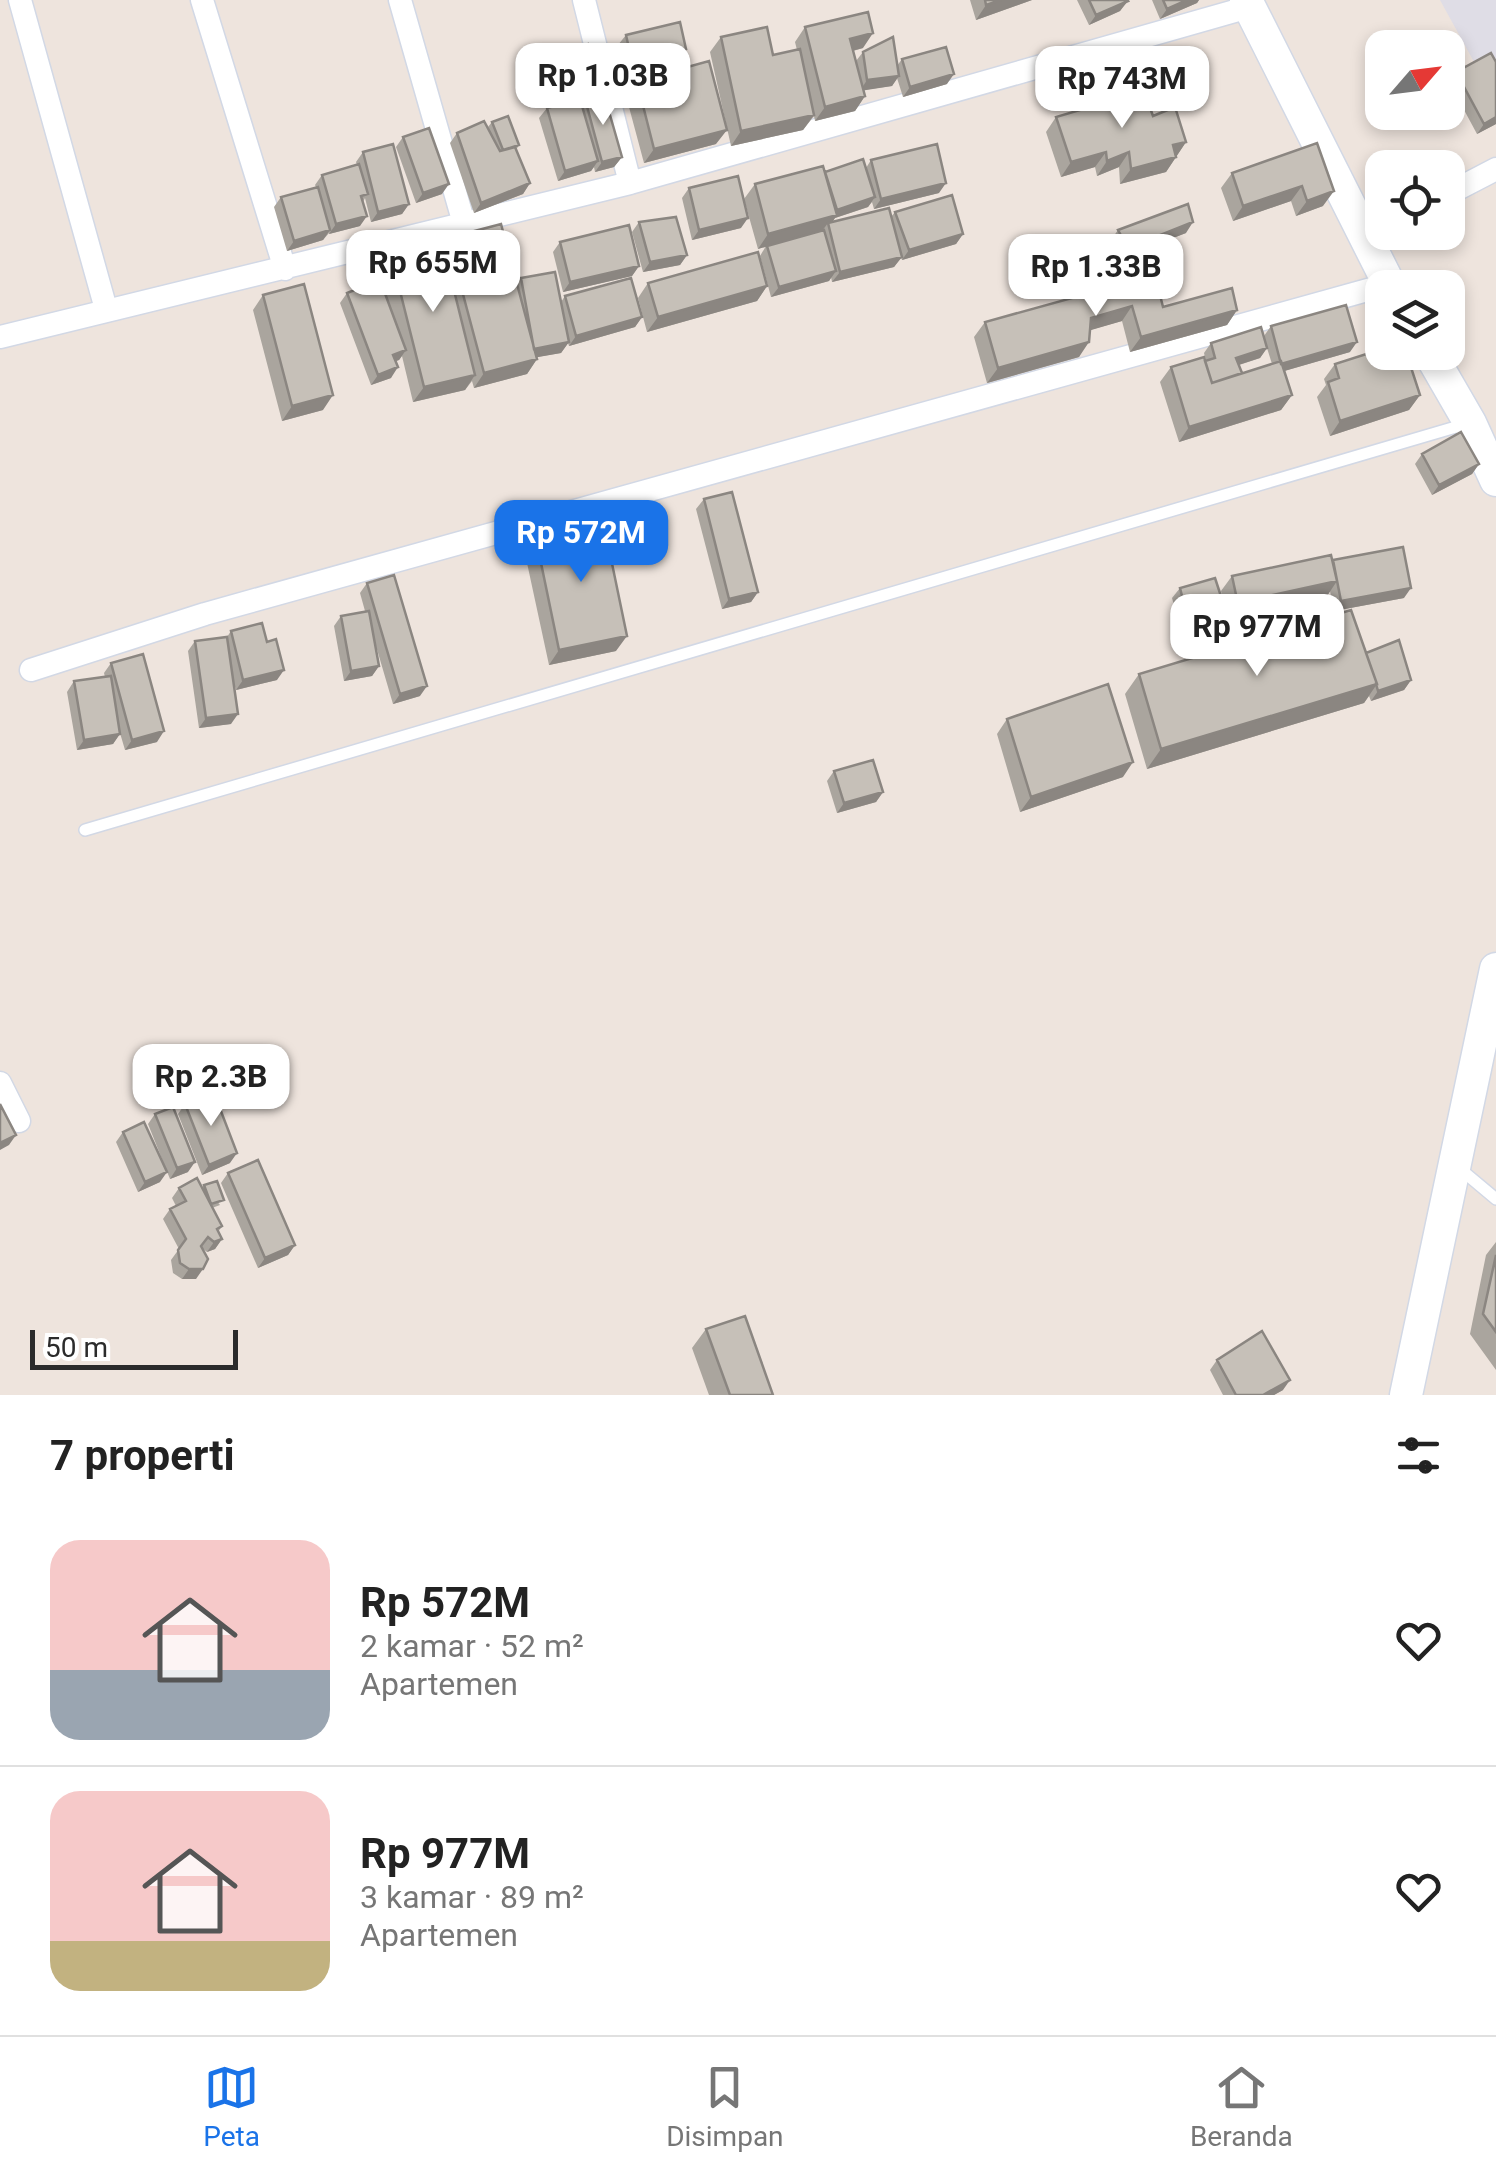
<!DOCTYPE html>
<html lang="id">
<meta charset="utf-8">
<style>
:root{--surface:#fff;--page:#f6f6f6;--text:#222;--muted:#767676;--line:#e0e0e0;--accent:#1a73e8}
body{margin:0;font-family:Roboto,sans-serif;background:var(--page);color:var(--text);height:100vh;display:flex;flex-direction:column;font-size:38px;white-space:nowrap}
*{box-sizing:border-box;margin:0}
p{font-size:32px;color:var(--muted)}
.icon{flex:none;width:55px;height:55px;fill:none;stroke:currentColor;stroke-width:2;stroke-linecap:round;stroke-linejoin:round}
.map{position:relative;height:1395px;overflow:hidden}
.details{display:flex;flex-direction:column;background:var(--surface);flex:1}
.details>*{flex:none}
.needle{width:65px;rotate:62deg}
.controls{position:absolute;left:1365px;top:30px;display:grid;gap:20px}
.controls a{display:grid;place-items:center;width:100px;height:100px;border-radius:20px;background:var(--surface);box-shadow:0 5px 15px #0003;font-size:50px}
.scale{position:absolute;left:30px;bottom:25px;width:208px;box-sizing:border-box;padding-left:10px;border:5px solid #2b2b2b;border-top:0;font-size:28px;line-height:35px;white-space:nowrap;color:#2b2b2b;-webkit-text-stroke:8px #fff;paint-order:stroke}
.price{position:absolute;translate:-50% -85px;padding:0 22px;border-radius:20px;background:#fff;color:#222;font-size:32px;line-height:65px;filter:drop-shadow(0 2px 5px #0008)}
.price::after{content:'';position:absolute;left:50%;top:60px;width:30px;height:22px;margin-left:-15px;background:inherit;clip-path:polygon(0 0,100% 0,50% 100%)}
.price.active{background:var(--accent);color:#fff}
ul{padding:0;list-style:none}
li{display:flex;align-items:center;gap:30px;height:250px;padding:0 50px}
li+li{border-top:2px solid var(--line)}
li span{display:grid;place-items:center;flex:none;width:280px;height:200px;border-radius:30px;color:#555}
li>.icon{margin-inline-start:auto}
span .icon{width:120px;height:120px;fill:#fffc;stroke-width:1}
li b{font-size:42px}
h2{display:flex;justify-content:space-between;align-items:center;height:120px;padding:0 50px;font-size:42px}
.tab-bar{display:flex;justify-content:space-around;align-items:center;height:140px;border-top:2px solid var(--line);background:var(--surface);font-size:28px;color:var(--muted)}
.tab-bar a{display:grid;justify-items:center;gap:5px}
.tab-bar .active{color:var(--accent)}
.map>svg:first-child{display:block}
.industrial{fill:#dfdde6}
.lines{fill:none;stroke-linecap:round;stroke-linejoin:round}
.service-casing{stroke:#d2d8e5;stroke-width:14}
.minor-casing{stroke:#d2d8e5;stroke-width:25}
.secondary-casing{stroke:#d2d8e5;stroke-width:35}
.service{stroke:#fff;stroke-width:11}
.minor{stroke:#fff;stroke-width:22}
.secondary{stroke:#fff;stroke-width:32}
.wall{fill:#aaa59e;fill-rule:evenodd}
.shaded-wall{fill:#8b8681}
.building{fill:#c6c0b8;stroke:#8b8681;stroke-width:2.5}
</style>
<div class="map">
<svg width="1496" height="1395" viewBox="0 0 1496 1395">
<rect width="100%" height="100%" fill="#eee4dd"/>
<path class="industrial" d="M 1440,0 L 1496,0 L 1496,102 Z"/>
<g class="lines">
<g class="service-casing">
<path id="service" d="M 85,830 L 1466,424
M 1459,1168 L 1496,1199"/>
</g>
<g class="minor-casing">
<path id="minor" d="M 20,0 L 106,309
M 202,0 L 285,269
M 400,0 L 465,227
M 584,0 L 630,183
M 1448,194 L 1496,169
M 0,337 L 630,183 L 1249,7
M 31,670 L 205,614 L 1389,284
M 0,1083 L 19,1121"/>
</g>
<g class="secondary-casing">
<path id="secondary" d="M 1246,0 L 1391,288
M 1429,352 L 1470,423 L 1496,480
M 1406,1395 L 1496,969"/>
</g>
<use href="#service" class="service"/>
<use href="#minor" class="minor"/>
<use href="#secondary" class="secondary"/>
</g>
<path class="wall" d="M 970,0 L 1032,0 L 976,20 Z
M 1077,0 L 1127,0 L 1120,11 L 1089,25 Z
M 1152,0 L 1199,0 L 1197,3 L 1160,19 Z
M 805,27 L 863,48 L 853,51 L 856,61 L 863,52 L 897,66 L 902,59 L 947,84 L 903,97 L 897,78 L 892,86 L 863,90 L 865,96 L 855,111 L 815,121 L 814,116 L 803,130 L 731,146 L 710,52 L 721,37 L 773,55 L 797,50 L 795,42 Z
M 626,35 L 686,49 L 681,56 L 684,68 L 716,144 L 644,163 L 622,81 L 630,71 L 625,72 L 618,45 Z
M 530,61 L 592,91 L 534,108 L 523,72 Z
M 1496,62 L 1496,124 L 1477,134 L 1449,82 L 1456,72 Z
M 585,99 L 622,157 L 614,167 L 595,172 L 594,167 L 591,171 L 558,181 L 539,118 L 547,108 L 581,104 Z
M 1153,116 L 1186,142 L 1166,172 L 1120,184 L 1119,167 L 1097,176 L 1095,167 L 1061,177 L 1046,132 L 1056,117 Z
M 492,122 L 519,145 L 516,150 L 530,183 L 523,194 L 474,213 L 450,143 L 457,133 L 491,135 L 488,127 Z
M 403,137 L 442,194 L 416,203 L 396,147 Z
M 1317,143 L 1323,206 L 1296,216 L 1291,201 L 1233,221 L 1221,188 L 1232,173 Z
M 363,152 L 409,204 L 402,214 L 371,222 L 365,198 L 363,202 L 360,226 L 329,234 L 329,233 L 323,240 L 287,251 L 274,207 L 281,197 L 316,187 L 315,185 L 322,175 L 357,165 L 356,162 Z
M 871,160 L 939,193 L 874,209 L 872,202 L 868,207 L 835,218 L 832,222 L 891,217 L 895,212 L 963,234 L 956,244 L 902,260 L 901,257 L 894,267 L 832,282 L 831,277 L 829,281 L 771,297 L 760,256 L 766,246 L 758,249 L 744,199 L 755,184 L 825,171 L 866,168 Z
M 689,188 L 741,228 L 692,240 L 682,198 Z
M 639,222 L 687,255 L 680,265 L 643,272 L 632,232 Z
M 1118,230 L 1186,233 L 1121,258 L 1111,240 Z
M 448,238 L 517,283 L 521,278 L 561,302 L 565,296 L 642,317 L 635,327 L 569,346 L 568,343 L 561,353 L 537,357 L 537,359 L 527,374 L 474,388 L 472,381 L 465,390 L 413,402 L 402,356 L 399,360 L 395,361 L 391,378 L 371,385 L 340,303 L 347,293 L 389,306 L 380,270 L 391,255 L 443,245 Z
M 560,242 L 639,266 L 632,276 L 563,292 L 553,252 Z
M 1155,275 L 1163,307 L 1237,310 L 1227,325 L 1130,352 L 1122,321 L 1090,330 L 1079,357 L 987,383 L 974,337 L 985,322 Z
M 648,283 L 767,286 L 757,301 L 647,332 L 638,298 Z
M 263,295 L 323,410 L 282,421 L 253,310 Z
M 1271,326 L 1350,352 L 1284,371 L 1292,395 L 1281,410 L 1179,442 L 1160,382 L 1171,367 L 1206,361 L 1204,353 L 1211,343 L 1264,336 ZM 1267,348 L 1272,364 L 1242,373 L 1239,365 L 1260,358 Z
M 1382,329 L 1382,352 L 1420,395 L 1409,410 L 1330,436 L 1317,397 L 1326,385 L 1324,379 L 1335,364 L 1372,352 L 1369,345 L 1380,330 Z
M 1422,454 L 1479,464 L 1472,474 L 1432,495 L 1415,464 Z
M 704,499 L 758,592 L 751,602 L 722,609 L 696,509 Z
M 535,534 L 616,651 L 549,665 L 524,549 Z
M 1332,561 L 1404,598 L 1334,611 L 1330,591 L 1327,596 L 1276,607 L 1280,624 L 1273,634 L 1366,653 L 1411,680 L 1404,690 L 1371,701 L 1369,696 L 1364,703 L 1147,769 L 1125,694 L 1139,674 L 1189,659 L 1172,598 L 1180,588 L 1225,609 L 1221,591 L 1232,576 Z
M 367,583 L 420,696 L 393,704 L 376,646 L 379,666 L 372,676 L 344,681 L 334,626 L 341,616 L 365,611 L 360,593 Z
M 231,631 L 277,680 L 236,690 L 232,676 L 231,724 L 199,728 L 188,651 L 195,641 L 227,637 Z
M 111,663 L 157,742 L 125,750 L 120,733 L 113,744 L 77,750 L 67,692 L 74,681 L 105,677 L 104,673 Z
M 1007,719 L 1123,777 L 1020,812 L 997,734 Z
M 834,771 L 883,792 L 876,802 L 837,813 L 827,781 Z
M 185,1104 L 230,1163 L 202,1175 L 178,1114 Z
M 155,1114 L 188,1172 L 170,1179 L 148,1124 Z
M 123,1132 L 160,1182 L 138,1192 L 116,1142 Z
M 228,1173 L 295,1245 L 288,1255 L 258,1268 L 221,1183 Z
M 204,1185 L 220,1205 L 212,1208 L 222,1226 L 218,1232 L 222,1239 L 215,1249 L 207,1252 L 202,1248 L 196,1279 L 182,1279 L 173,1273 L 171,1260 L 179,1249 L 163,1219 L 170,1209 L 176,1206 L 172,1198 L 179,1188 L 202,1188 Z
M 1496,1242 L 1496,1370 L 1470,1334 L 1486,1255 Z
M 706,1329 L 773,1395 L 709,1395 L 692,1348 Z
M 1217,1360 L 1283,1390 L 1274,1395 L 1223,1395 L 1210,1370 Z"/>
<path class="shaded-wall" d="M 1001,0 L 1032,0 L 976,20 L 986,5 Z
M 1187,0 L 1199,0 L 1197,3 L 1160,19 L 1167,9 Z
M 1128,1 L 1120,11 L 1089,25 L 1096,15 Z
M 873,33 L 863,48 L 840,54 L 850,39 Z
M 686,49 L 679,59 L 633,66 L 630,71 L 625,72 L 632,62 Z
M 954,74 L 947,84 L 903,97 L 910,87 Z
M 899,76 L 892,86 L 860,91 L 867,80 Z
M 599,81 L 592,91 L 534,108 L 541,98 Z
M 865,96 L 855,111 L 815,121 L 825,107 Z
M 814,115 L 803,130 L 731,146 L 741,131 Z
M 1496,117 L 1496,124 L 1477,134 L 1484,124 Z
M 727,130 L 716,144 L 644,163 L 654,149 Z
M 1186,142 L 1176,157 L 1173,145 Z
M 1106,152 L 1095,167 L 1061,177 L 1071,162 Z
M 1129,152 L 1119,167 L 1097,176 L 1107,161 Z
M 622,157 L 614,167 L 595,172 L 602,162 Z
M 1176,157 L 1166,172 L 1120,184 L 1131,169 Z
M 598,161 L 591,171 L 558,181 L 565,171 Z
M 530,183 L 523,194 L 474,213 L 481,203 Z
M 946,183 L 939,193 L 874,209 L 881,199 Z
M 449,184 L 442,194 L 416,203 L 423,193 Z
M 1302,186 L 1291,201 L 1233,221 L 1243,206 Z
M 1334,191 L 1323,206 L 1296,216 L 1307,201 Z
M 875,197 L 868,207 L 835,218 L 829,227 L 828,223 L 822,231 L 758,249 L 768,234 L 832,216 L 837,210 Z
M 409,204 L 402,214 L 371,222 L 378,212 Z
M 367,216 L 360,226 L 329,234 L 336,224 Z
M 748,218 L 741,228 L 692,240 L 699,230 Z
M 1193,222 L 1186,233 L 1121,258 L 1128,248 Z
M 330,230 L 323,240 L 287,251 L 294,241 Z
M 963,234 L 956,244 L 902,260 L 909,250 Z
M 687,255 L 680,265 L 643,272 L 650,262 Z
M 902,257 L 894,267 L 832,282 L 840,272 Z
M 639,266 L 632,276 L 563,292 L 570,282 Z
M 836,271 L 829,281 L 771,297 L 779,287 Z
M 767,286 L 757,301 L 647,332 L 658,317 Z
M 1132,306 L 1122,321 L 1081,333 L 1091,318 Z
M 1237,310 L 1227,325 L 1130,352 L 1141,337 Z
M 642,317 L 635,327 L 569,346 L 576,336 Z
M 569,342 L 561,353 L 527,359 L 534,349 Z
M 1089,342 L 1079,357 L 987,383 L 998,368 Z
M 1357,342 L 1350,352 L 1274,374 L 1281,364 Z
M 1267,348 L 1260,358 L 1229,368 L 1236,358 Z
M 406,350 L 399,360 L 386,365 L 393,355 Z
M 537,359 L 527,374 L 474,388 L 484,373 Z
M 398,367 L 391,378 L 371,385 L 378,375 Z
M 475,375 L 465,390 L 413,402 L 424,387 Z
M 333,395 L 323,410 L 282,421 L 292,406 Z
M 1292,395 L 1281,410 L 1179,442 L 1189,427 Z
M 1420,395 L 1409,410 L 1330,436 L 1340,421 Z
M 1479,464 L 1472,474 L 1432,495 L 1439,485 Z
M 1337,581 L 1327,596 L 1263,610 L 1273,595 Z
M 1411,588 L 1404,598 L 1334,611 L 1341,601 Z
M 758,592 L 751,602 L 722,609 L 729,599 Z
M 1280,624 L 1270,639 L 1233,647 L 1244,632 Z
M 627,636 L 616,651 L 549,665 L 559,650 Z
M 1235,639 L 1228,649 L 1189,661 L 1196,651 Z
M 379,666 L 372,676 L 344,681 L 351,671 Z
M 284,670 L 277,680 L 236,690 L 243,680 Z
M 1411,680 L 1404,690 L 1371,701 L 1378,691 Z
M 1377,684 L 1364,703 L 1147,769 L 1161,749 Z
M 427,686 L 420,696 L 393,704 L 400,694 Z
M 238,714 L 231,724 L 199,728 L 206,718 Z
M 164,731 L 157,742 L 125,750 L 132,740 Z
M 120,734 L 113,744 L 77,750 L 84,740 Z
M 1133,762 L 1123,777 L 1020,812 L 1031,797 Z
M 883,792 L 876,802 L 837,813 L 844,803 Z
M 16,1135 L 9,1145 L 0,1150 L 0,1143 Z
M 237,1153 L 230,1163 L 202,1175 L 209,1165 Z
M 195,1162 L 188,1172 L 170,1179 L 177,1168 Z
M 167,1172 L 160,1182 L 138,1192 L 145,1182 Z
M 222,1239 L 215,1249 L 207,1252 L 214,1242 Z
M 295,1245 L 288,1255 L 258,1268 L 265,1258 Z
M 189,1269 L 203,1269 L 196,1279 L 182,1279 Z
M 1290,1380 L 1283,1390 L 1274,1395 L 1263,1395 Z"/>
<path class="building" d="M 985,0 L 1001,0 L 986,5 Z
M 1089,0 L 1127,0 L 1128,1 L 1096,15 Z
M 1163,0 L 1187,0 L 1167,9 Z
M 868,12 L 873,33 L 850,39 L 865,96 L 825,107 L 805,27 Z
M 680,22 L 686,49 L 632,62 L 626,35 Z
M 767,27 L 773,55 L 800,49 L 814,115 L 741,131 L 721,37 Z
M 893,37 L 899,76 L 867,80 L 863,52 Z
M 588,44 L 599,81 L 541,98 L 530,61 Z
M 946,47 L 954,74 L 910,87 L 902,59 Z
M 1491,53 L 1496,62 L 1496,117 L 1484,124 L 1456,72 Z
M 680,54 L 684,68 L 709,61 L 727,130 L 654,149 L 633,66 Z
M 1144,91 L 1153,116 L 1175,107 L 1186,142 L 1173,145 L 1176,157 L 1131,169 L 1129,152 L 1107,161 L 1106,152 L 1071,162 L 1056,117 Z
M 604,94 L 622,157 L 602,162 L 585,99 Z
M 580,99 L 598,161 L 565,171 L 547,108 Z
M 508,116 L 519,145 L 503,150 L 492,122 Z
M 484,121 L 500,151 L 515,147 L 530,183 L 481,203 L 457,133 Z
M 429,128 L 449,184 L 423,193 L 403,137 Z
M 1317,143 L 1334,191 L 1307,201 L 1302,186 L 1243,206 L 1232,173 Z
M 393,144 L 409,204 L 378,212 L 363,152 Z
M 937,144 L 946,183 L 881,199 L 871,160 Z
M 863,159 L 875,197 L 837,210 L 825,172 Z
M 359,164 L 368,194 L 361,196 L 367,216 L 336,224 L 322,175 Z
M 823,166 L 837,215 L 768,234 L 755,184 Z
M 738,176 L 748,218 L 699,230 L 689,188 Z
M 318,187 L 330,230 L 294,241 L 281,197 Z
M 952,195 L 963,234 L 909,250 L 895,212 Z
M 1188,204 L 1193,222 L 1128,248 L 1118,230 Z
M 889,208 L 902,257 L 840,272 L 828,223 Z
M 676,217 L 687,255 L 650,262 L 639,222 Z
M 501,224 L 537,359 L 484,373 L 448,238 Z
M 629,225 L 639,266 L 570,282 L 560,242 Z
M 824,230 L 836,271 L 779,287 L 767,246 Z
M 442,242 L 475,375 L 424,387 L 391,255 Z
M 758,252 L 767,286 L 658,317 L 648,283 Z
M 555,272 L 569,342 L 534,349 L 521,278 Z
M 1155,275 L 1163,307 L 1232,288 L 1237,310 L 1141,337 L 1132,306 L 1091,318 L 1089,342 L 998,368 L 985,322 Z
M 631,278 L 642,317 L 576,336 L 565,296 Z
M 380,280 L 406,350 L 393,355 L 398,367 L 378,375 L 347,293 Z
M 304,284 L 333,395 L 292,406 L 263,295 Z
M 1346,305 L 1357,342 L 1281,364 L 1271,326 Z
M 1261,327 L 1267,348 L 1236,358 L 1242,373 L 1212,383 L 1205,361 L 1215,358 L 1211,343 Z
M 1382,349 L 1382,352 L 1406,352 L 1420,395 L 1340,421 L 1328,382 L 1339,378 L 1335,364 Z
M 1204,357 L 1212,383 L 1281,361 L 1292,395 L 1189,427 L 1171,367 Z
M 1461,432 L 1479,464 L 1439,485 L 1422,454 Z
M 732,492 L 758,592 L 729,599 L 704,499 Z
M 603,520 L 627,636 L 559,650 L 535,534 Z
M 1403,547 L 1411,588 L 1341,601 L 1333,560 Z
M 1331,555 L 1337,581 L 1273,595 L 1280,624 L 1244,632 L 1232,576 Z
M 394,575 L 427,686 L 400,694 L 367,583 Z
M 1215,578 L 1235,639 L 1196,651 L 1180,588 Z
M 1351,610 L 1377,684 L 1161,749 L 1139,674 Z
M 369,611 L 379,666 L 351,671 L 341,616 Z
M 262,623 L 267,642 L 276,639 L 284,670 L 243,680 L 231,631 Z
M 227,637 L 238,714 L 206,718 L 195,641 Z
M 1399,640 L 1411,680 L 1378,691 L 1376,684 L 1377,684 L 1366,653 Z
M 143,654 L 164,731 L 132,740 L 111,663 Z
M 111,676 L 120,734 L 84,740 L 74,681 Z
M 1108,684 L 1133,762 L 1031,797 L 1007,719 Z
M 873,760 L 883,792 L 844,803 L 834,771 Z
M 214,1093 L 237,1153 L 209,1165 L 185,1104 Z
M 0,1104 L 16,1135 L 0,1143 Z
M 173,1107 L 195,1162 L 177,1168 L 155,1114 Z
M 144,1122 L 167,1172 L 145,1182 L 123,1132 Z
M 258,1160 L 295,1245 L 265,1258 L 228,1173 Z
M 197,1178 L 222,1226 L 217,1229 L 222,1239 L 214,1242 L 208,1237 L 201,1246 L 208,1259 L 203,1269 L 189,1269 L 180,1263 L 178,1250 L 186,1239 L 170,1209 L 186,1201 L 179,1188 Z
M 217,1181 L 224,1200 L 211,1204 L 204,1185 Z
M 1496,1255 L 1496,1332 L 1483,1314 Z
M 745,1316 L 773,1395 L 730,1395 L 706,1329 Z
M 1262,1331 L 1290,1380 L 1263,1395 L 1236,1395 L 1217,1360 Z"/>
</svg>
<div class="controls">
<a><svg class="needle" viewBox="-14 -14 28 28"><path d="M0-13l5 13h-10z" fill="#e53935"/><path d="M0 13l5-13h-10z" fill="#767676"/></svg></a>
<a><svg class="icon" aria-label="locate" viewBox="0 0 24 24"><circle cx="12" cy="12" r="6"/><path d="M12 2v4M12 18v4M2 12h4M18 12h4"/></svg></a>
<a><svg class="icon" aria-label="layers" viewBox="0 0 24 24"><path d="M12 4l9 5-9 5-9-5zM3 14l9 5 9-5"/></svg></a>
</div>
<div class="scale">50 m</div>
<b class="price" style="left:603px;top:128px">Rp 1.03B</b>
<b class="price" style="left:1122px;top:131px">Rp 743M</b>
<b class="price" style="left:433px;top:315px">Rp 655M</b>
<b class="price" style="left:1096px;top:319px">Rp 1.33B</b>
<b class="price active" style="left:581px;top:585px">Rp 572M</b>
<b class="price" style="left:1257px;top:679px">Rp 977M</b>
<b class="price" style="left:211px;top:1129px">Rp 2.3B</b>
</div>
<section class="details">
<h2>7 properti<svg class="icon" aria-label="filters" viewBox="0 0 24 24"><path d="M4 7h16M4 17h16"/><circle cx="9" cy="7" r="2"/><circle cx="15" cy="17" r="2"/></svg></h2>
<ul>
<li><span style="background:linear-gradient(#f6c9c9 65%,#9aa5b1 0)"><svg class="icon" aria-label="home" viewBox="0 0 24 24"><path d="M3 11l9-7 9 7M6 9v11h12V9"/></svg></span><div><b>Rp 572M</b><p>2 kamar · 52 m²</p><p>Apartemen</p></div><svg class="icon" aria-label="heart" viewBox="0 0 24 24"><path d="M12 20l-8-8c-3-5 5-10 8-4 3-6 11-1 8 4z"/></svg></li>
<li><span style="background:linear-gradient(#f6c9c9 75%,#c2b280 0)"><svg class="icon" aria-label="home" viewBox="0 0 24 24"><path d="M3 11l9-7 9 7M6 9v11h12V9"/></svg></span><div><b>Rp 977M</b><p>3 kamar · 89 m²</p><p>Apartemen</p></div><svg class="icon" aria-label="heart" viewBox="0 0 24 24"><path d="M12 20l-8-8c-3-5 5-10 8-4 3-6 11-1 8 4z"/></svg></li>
</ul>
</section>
<nav class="tab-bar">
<a class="active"><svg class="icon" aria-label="map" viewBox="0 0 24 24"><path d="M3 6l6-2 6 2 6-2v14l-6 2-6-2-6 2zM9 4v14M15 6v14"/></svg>Peta</a>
<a><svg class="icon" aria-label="saved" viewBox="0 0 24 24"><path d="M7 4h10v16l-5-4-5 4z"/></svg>Disimpan</a>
<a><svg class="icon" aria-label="home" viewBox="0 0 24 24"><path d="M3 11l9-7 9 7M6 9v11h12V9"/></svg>Beranda</a>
</nav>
